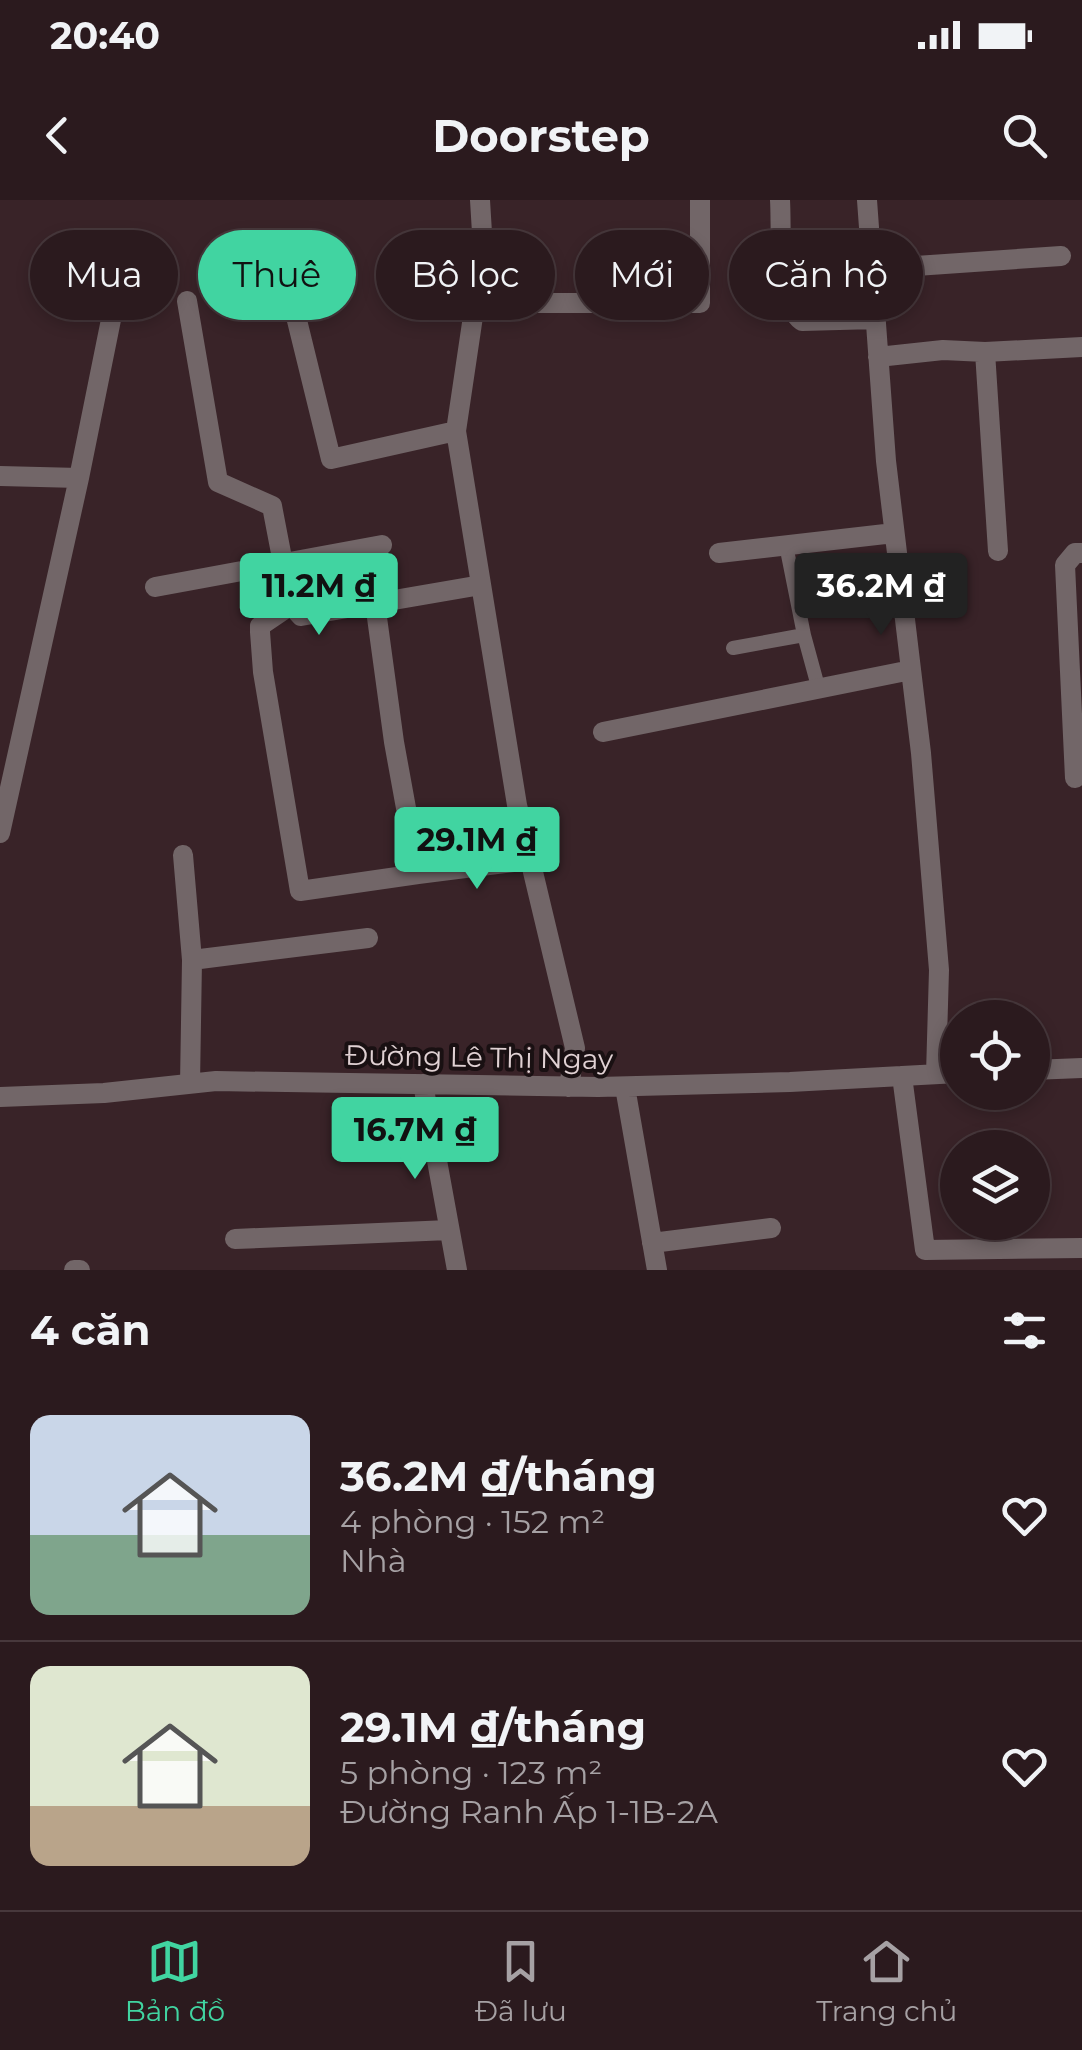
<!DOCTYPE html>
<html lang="vi">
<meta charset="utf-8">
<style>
:root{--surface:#2b1a1e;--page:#37272b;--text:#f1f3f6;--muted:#a6a1a4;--line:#47383c;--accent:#41d4a1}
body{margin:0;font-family:Montserrat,sans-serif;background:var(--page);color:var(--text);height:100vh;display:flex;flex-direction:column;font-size:38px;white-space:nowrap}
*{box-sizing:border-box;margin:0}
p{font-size:32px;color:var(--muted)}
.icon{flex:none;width:55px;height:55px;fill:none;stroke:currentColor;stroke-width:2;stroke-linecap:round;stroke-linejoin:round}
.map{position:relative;height:1070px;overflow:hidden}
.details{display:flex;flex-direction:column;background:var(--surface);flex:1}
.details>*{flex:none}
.top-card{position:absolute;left:30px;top:30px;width:1022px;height:90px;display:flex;gap:20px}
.controls{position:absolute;left:940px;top:800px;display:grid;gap:20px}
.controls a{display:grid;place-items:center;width:110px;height:110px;border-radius:50%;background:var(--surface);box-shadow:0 5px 15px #0003,0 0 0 2px var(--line);font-size:50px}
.price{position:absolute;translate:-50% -85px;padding:0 22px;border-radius:10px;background:var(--accent);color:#111;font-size:32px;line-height:65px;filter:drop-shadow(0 2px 5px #0008)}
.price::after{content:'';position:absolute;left:50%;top:60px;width:30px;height:22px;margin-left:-15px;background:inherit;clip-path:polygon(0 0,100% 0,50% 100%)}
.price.on{background:#222;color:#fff}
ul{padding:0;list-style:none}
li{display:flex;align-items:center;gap:30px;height:250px;padding:0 30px}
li+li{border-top:2px solid var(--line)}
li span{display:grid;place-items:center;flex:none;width:280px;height:200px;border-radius:20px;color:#555}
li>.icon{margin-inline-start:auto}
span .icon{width:120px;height:120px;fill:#fffc;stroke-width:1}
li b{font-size:42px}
h2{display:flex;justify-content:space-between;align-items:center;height:120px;padding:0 30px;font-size:42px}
.tag{padding:0 35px;border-radius:45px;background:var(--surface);box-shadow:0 5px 15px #0003,0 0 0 2px var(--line);font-size:35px;line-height:90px}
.tag.on{background:var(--accent);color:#111}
.status{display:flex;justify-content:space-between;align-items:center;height:70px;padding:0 50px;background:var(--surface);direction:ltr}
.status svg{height:28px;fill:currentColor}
header{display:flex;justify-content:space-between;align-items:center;height:130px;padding:0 30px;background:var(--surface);font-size:45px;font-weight:700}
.dock{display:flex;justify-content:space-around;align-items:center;height:140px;border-top:2px solid var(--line);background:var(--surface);font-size:28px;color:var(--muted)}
.dock a{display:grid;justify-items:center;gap:5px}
.dock .on{color:var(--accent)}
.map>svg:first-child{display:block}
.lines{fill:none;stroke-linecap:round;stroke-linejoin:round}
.service{stroke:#726668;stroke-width:14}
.minor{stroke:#726668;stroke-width:20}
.labels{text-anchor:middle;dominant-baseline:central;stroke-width:8;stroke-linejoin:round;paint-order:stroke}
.street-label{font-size:28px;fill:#e0d1d3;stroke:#191012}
</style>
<div class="status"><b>20:40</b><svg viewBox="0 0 49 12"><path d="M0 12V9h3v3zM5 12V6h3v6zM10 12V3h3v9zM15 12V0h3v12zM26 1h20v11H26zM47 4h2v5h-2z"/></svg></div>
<header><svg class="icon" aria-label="back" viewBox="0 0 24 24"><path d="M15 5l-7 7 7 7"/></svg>Doorstep<svg class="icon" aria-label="search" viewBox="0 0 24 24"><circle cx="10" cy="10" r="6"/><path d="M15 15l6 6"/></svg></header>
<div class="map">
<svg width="1082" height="1070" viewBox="0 0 1082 1070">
<rect width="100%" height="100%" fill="#392328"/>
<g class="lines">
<path class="service" d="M 804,435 L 819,490
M 733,448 L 804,435 L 786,345"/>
<path class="minor" d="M 480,0 L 483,49 L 456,231 L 517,605 L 575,848 L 569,887
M 780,0 C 782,32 776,102 802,121 L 876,119
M 867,0 L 886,261 L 921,553 L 939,770 L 936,874
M 872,69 L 1061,56
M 291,96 L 331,259 L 456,231
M 187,101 L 218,282 L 272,306 L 291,405 L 301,416 L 481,385
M 477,103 L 700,103 L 700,0
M 985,152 L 1082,147
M 878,157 L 943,150 L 985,152 L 998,351
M 0,276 L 79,278
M 719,353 L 894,333
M 155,387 L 382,345
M 291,405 L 260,426 L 260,432 L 263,472 L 300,691 L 418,674 L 394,542 L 375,403
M 603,532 L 911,470
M 1075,578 L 1065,365 L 1075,353 L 1082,353
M 0,633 L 79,278 L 117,90
M 183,655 L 192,760 L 190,884
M 418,674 L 530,660
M 192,760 L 368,738
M 1032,870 L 1082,868
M 902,876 L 925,1050 L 1082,1048
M 423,884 L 457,1070
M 625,887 L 657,1070
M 0,897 L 104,893 L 216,881 L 598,887 L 790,882 L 958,873
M 235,1039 L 449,1030
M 652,1043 L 771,1028
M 74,1070 L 80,1070"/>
</g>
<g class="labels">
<g class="street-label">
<text transform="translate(479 857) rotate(1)">Đường Lê Thị Ngay</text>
</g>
</g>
</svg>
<div class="controls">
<a><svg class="icon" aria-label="locate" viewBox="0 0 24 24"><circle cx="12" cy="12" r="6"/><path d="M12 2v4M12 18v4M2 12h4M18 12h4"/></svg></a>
<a><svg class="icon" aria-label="layers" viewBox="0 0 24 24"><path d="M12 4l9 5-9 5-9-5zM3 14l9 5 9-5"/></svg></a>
</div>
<b class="price" style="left:319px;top:438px">11.2M ₫</b>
<b class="price on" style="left:881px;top:438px">36.2M ₫</b>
<b class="price" style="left:477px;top:692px">29.1M ₫</b>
<b class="price" style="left:415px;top:982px">16.7M ₫</b>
<div class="top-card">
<a class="tag">Mua</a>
<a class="tag on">Thuê</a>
<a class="tag">Bộ lọc</a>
<a class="tag">Mới</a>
<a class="tag">Căn hộ</a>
</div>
</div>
<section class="details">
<h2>4 căn<svg class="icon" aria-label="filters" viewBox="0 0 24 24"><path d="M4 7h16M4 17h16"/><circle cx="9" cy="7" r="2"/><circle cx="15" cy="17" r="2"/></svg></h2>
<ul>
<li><span style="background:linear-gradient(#c9d6e8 60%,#7fa58c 0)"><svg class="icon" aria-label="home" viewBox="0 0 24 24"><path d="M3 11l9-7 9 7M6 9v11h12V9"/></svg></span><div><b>36.2M ₫/tháng</b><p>4 phòng · 152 m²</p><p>Nhà</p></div><svg class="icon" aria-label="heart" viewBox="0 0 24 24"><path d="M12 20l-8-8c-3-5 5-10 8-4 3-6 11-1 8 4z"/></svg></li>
<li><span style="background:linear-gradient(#dfe7d0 70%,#b9a48a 0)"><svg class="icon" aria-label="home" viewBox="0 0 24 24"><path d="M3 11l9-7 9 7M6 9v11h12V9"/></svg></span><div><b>29.1M ₫/tháng</b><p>5 phòng · 123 m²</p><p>Đường Ranh Ấp 1-1B-2A</p></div><svg class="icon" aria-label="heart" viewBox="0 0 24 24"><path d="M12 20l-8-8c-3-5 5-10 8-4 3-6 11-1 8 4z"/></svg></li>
</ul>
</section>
<nav class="dock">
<a class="on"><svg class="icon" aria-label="map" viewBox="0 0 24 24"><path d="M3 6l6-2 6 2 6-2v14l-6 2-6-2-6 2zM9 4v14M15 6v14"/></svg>Bản đồ</a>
<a><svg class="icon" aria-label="saved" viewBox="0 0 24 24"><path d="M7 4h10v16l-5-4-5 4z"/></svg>Đã lưu</a>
<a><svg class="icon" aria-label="home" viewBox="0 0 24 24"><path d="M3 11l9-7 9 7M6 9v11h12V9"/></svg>Trang chủ</a>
</nav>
